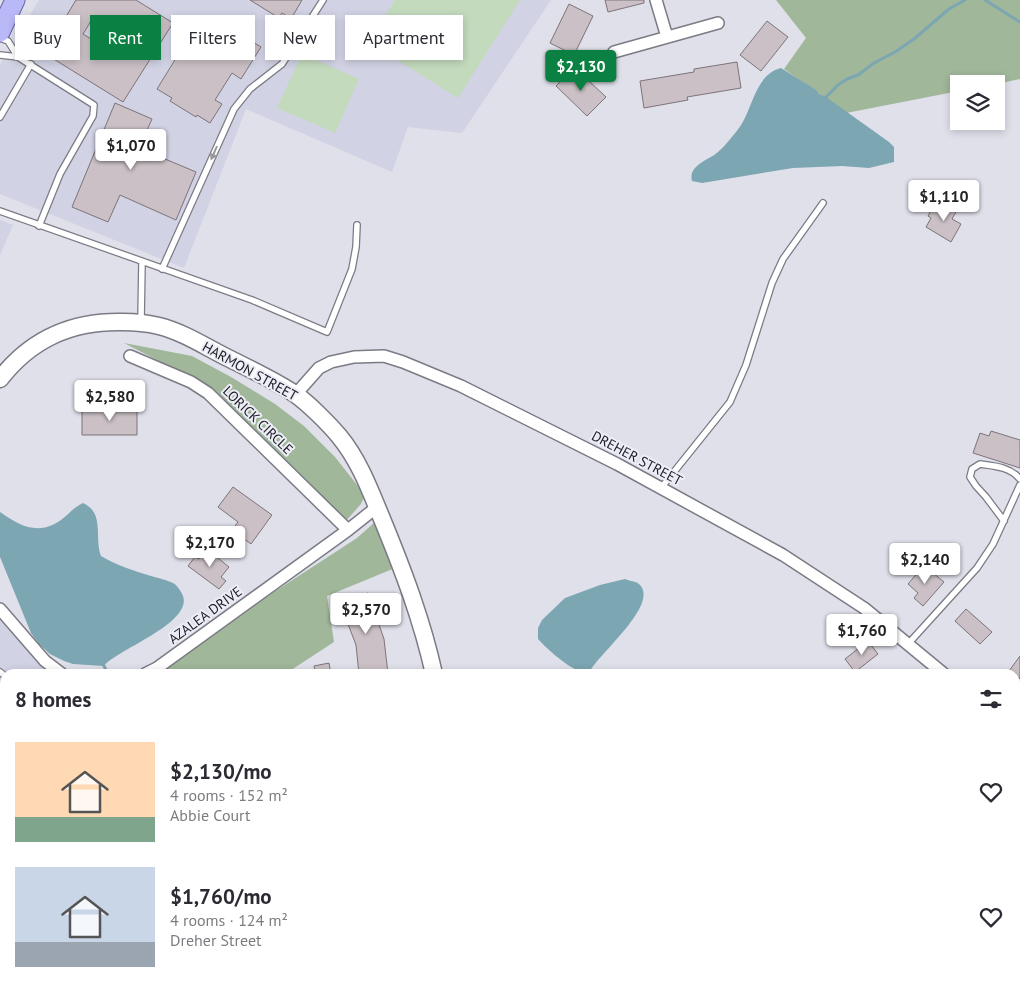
<!DOCTYPE html>
<meta charset="utf-8">
<style>
:root{--surface:#fff;--page:#f7f7f7;--text:#2b2b33;--muted:#7c7c81;--accent:#0b8043}
body{margin:0;font-family:"PT Sans",sans-serif;background:var(--page);color:var(--text);height:100vh;display:flex;flex-direction:column;font-size:19px;white-space:nowrap}
*{box-sizing:border-box;margin:0}
p{font-size:16px;color:var(--muted)}
.icon{flex:none;width:28px;height:28px;fill:none;stroke:currentColor;stroke-width:2;stroke-linecap:round;stroke-linejoin:round}
.map{position:relative;flex:1;overflow:hidden}
.drawer{position:absolute;left:0px;top:669px;width:1020px;height:321px;display:flex;flex-direction:column;background:var(--surface);border-radius:15px 15px 0 0;box-shadow:0 2px 8px #0003}
.drawer>*{flex:none}
.top-card{position:absolute;left:15px;top:15px;width:500px;height:45px;display:flex;gap:10px}
.fabs{position:absolute;left:950px;top:75px;display:grid;gap:10px}
.fabs a{display:grid;place-items:center;width:55px;height:55px;border-radius:0px;background:var(--surface);box-shadow:0 2px 8px #0003;font-size:25px}
.price{position:absolute;translate:-50% -42px;padding:0 11px;border-radius:5px;background:#fff;color:#222;font-size:16px;line-height:32px;filter:drop-shadow(0 1px 2px #0008)}
.price::after{content:'';position:absolute;left:50%;top:30px;width:15px;height:11px;margin-left:-8px;background:inherit;clip-path:polygon(0 0,100% 0,50% 100%)}
.price.current{background:var(--accent);color:#fff}
ul{padding:0;list-style:none}
li{display:flex;align-items:center;gap:15px;height:125px;padding:0 15px}
li span{display:grid;place-items:center;flex:none;width:140px;height:100px;border-radius:0px;color:#555}
li>.icon{margin-inline-start:auto}
span .icon{width:60px;height:60px;fill:#fffc;stroke-width:1}
li b{font-size:21px}
h2{display:flex;justify-content:space-between;align-items:center;height:60px;padding:0 15px;font-size:21px}
.chip{padding:0 18px;border-radius:0px;background:var(--surface);box-shadow:0 2px 8px #0003;font-size:18px;line-height:45px}
.chip.current{background:var(--accent);color:#fff}
.map>svg:first-child{display:block}
.built{fill:#d1d2e4}
.green{fill:#c3dabd}
.forest{fill:#a0b79a}
.water{fill:#7ca6b2}
.lines{fill:none;stroke-linecap:round;stroke-linejoin:round}
.stream{stroke:#7ca6b2;stroke-width:3}
.building{fill:#cac0c6;stroke:#7d7479;fill-rule:evenodd}
.lane-casing{stroke:#7b7b85;stroke-width:8}
.street-casing{stroke:#7b7b85;stroke-width:14}
.secondary-casing{stroke:#7b7b85;stroke-width:19}
.primary-casing{stroke:#6464aa;stroke-width:21}
.path{stroke:#95969e;stroke-width:2;stroke-dasharray:5 2.5;stroke-linecap:butt}
.lane{stroke:#fff;stroke-width:5.5}
.street{stroke:#fff;stroke-width:11}
.secondary{stroke:#fff;stroke-width:16}
.primary{stroke:#b9b9f8;stroke-width:19}
.oneway{fill:#99999b}
.labels{text-anchor:middle;dominant-baseline:central;stroke-width:4;stroke-linejoin:round;paint-order:stroke}
.street-label{font-size:14px;fill:#1c1c20;stroke:#ecedf7}
</style>
<div class="map">
<svg width="1020" height="989" viewBox="0 0 1020 989">
<rect width="100%" height="100%" fill="#dfe0ea"/>
<path class="built" d="M 39,0 L 551,0 L 462,133 L 408,127 L 392,172 L 246,109 L 184,268 L 0,194 L 0,65 Z
M 0,220 L 13,225 L 0,255 Z
M 0,611 L 62,674 L 5,674 L 5,985 L 159,985 L 160,989 L 0,989 Z"/>
<path class="green" d="M 395,0 L 520,0 L 458,98 L 368,42 Z
M 302,54 L 359,79 L 335,133 L 277,108 Z"/>
<path class="forest" d="M 776,0 L 1020,0 L 1020,79 L 996,84 L 959,84 L 959,91 L 846,113 L 784,69 L 806,38 Z
M 124,343 L 192,356 L 231,377 L 275,404 L 304,426 L 335,457 L 365,495 L 361,504 L 345,522 L 196,380 Z
M 375,522 L 395,568 L 327,596 L 334,642 L 285,674 L 145,674 L 157,668 L 357,538 Z
M 159,985 L 248,985 L 249,989 L 160,989 Z"/>
<path class="water" d="M 781,68 L 816,90 L 819,94 L 826,97 L 889,142 L 894,147 L 894,162 L 869,168 L 842,166 L 793,168 L 702,183 L 692,181 C 688,165 709,160 718,152 C 725,146 731,138 736,132 C 753,113 753,75 781,68 Z
M 83,503 C 105,513 94,537 101,556 C 116,565 134,571 151,576 C 158,578 167,580 173,583 C 177,585 179,589 181,592 C 200,621 117,649 104,666 L 73,664 L 64,661 L 50,654 L 39,644 L 31,633 L 0,557 L 0,512 C 20,526 38,536 61,520 C 69,514 74,507 83,503 Z
M 625,579 C 629,581 636,581 639,584 C 661,604 597,655 589,673 C 584,672 577,671 573,668 C 562,662 546,648 538,639 L 538,628 L 542,620 L 565,598 L 600,585 Z"/>
<g class="lines">
<path class="stream" d="M 985,0 L 1020,22
M 826,97 L 838,85 L 847,79 L 858,75 L 874,63 L 895,52 L 914,39 L 949,9 L 965,0
M 104,666 L 108,674
M 588,673 L 589,674
M 208,985 L 210,989
M 624,985 L 626,989"/>
</g>
<path class="building" d="M 76,0 L 136,0 L 173,23 L 123,102 L 44,53 ZM 94,16 L 123,34 L 112,52 L 83,34 Z
M 250,0 L 302,0 L 291,19 L 282,13 L 279,18 Z
M 605,0 L 644,0 L 644,3 L 608,12 Z
M 569,4 L 593,16 L 574,55 L 550,43 Z
M 767,21 L 788,37 L 761,71 L 740,55 Z
M 203,27 L 220,38 L 224,32 L 239,42 L 243,36 L 261,47 L 241,79 L 232,73 L 215,100 L 222,104 L 210,123 L 197,115 L 196,117 L 170,101 L 172,98 L 157,89 L 186,42 L 192,45 Z
M 737,62 L 741,88 L 687,97 L 688,100 L 644,108 L 640,81 L 694,72 L 694,69 Z
M 574,67 L 606,97 L 587,116 L 556,86 Z
M 115,103 L 152,119 L 139,148 L 196,172 L 176,220 L 120,195 L 108,222 L 72,207 Z
M 944,203 L 957,210 L 952,219 L 961,224 L 951,242 L 926,227 L 931,218 L 928,216 L 934,205 L 940,209 Z
M 82,409 L 137,409 L 137,435 L 82,435 Z
M 991,431 L 1020,440 L 1020,468 L 973,453 L 980,433 L 989,436 Z
M 233,487 L 272,515 L 251,544 L 232,530 L 238,522 L 218,507 Z
M 207,549 L 229,567 L 221,577 L 226,581 L 219,589 L 188,566 L 195,557 L 199,559 Z
M 927,568 L 944,582 L 923,606 L 914,598 L 918,593 L 908,584 L 920,570 L 923,572 Z
M 368,593 L 384,639 L 388,674 L 359,674 L 356,645 L 340,603 Z
M 966,609 L 992,632 L 980,644 L 955,621 Z
M 868,641 L 878,654 L 855,672 L 845,659 Z
M 1020,656 L 1020,679 L 1015,674 L 1009,671 Z
M 329,663 L 331,674 L 316,674 L 314,666 Z"/>
<g class="lines">
<g class="lane-casing">
<path id="lane" d="M 0,38 L 8,41 L 18,57
M 0,55 L 18,57 L 94,105 L 93,116 L 60,174 L 39,226
M 0,117 L 31,64
M 0,211 L 252,300 L 327,332 L 352,269 L 356,247 L 357,225
M 162,269 L 234,109 L 250,89 L 282,64 L 323,0
M 141,320 L 142,262
M 661,488 L 730,402 L 746,365 L 772,283 L 783,259 L 823,203
M 1004,521 L 986,497 L 976,486 L 970,477 L 972,469 L 980,464 C 995,466 1010,467 1020,479
M 908,644 L 977,568 L 993,544 L 1020,485
M 0,672 L 5,676"/>
</g>
<g class="street-casing">
<path id="street" d="M 656,0 L 667,37
M 614,52 L 718,23
M 130,356 L 191,382 L 208,393 L 348,530
M 296,394 L 319,368 L 331,362 L 354,357 L 384,356 L 403,362 L 461,386 L 617,464 L 783,555 L 864,608 L 944,674
M 0,609 L 45,661 L 62,674
M 145,674 L 157,668 L 348,530 L 377,507
M 1015,733 L 1020,737
M 0,919 L 5,928
M 32,985 L 33,989
M 871,985 L 873,989
M 676,989 L 682,985"/>
</g>
<g class="secondary-casing">
<path id="secondary" d="M 0,379 C 31,339 71,321 122,322 C 134,322 147,323 159,326 C 183,332 206,347 228,358 C 250,369 274,380 295,394 C 308,403 328,423 339,436 C 359,460 370,490 382,519 C 403,570 422,620 434,674
M 466,985 L 466,989"/>
</g>
<g class="primary-casing">
<path id="primary" d="M 0,32 L 15,0"/>
</g>
<path class="path" d="M 0,824 L 4,819
M 0,900 L 5,908"/>
<use href="#lane" class="lane"/>
<use href="#street" class="street"/>
<use href="#secondary" class="secondary"/>
<use href="#primary" class="primary"/>
</g>
<defs><path id="oneway-solid" d="M-6-.8H1V-3.2L6.5 0L1 3.2V.8H-6Z" transform="scale(1.25)"/></defs>
<use class="oneway" href="#oneway-solid" transform="translate(214 153) rotate(114)"/>
<g class="labels">
<g class="street-label">
<text transform="translate(250 371) rotate(29)">HARMON STREET</text>
<text transform="translate(258 420) rotate(44)">LORICK CIRCLE</text>
<text transform="translate(637 458) rotate(28)">DREHER STREET</text>
<text transform="translate(205 615) rotate(-36)">AZALEA DRIVE</text>
</g>
</g>
</svg>
<div class="fabs">
<a><svg class="icon" aria-label="layers" viewBox="0 0 24 24"><path d="M12 4l9 5-9 5-9-5zM3 14l9 5 9-5"/></svg></a>
</div>
<b class="price current" style="left:581px;top:92px">$2,130</b>
<b class="price" style="left:131px;top:171px">$1,070</b>
<b class="price" style="left:944px;top:222px">$1,110</b>
<b class="price" style="left:110px;top:422px">$2,580</b>
<b class="price" style="left:210px;top:568px">$2,170</b>
<b class="price" style="left:925px;top:585px">$2,140</b>
<b class="price" style="left:366px;top:635px">$2,570</b>
<b class="price" style="left:862px;top:656px">$1,760</b>
<div class="top-card">
<a class="chip">Buy</a>
<a class="chip current">Rent</a>
<a class="chip">Filters</a>
<a class="chip">New</a>
<a class="chip">Apartment</a>
</div>
<section class="drawer">
<h2>8 homes<svg class="icon" aria-label="filters" viewBox="0 0 24 24"><path d="M4 7h16M4 17h16"/><circle cx="9" cy="7" r="2"/><circle cx="15" cy="17" r="2"/></svg></h2>
<ul>
<li><span style="background:linear-gradient(#ffd9b3 75%,#7fa58c 0)"><svg class="icon" aria-label="home" viewBox="0 0 24 24"><path d="M3 11l9-7 9 7M6 9v11h12V9"/></svg></span><div><b>$2,130/mo</b><p>4 rooms · 152 m²</p><p>Abbie Court</p></div><svg class="icon" aria-label="heart" viewBox="0 0 24 24"><path d="M12 20l-8-8c-3-5 5-10 8-4 3-6 11-1 8 4z"/></svg></li>
<li><span style="background:linear-gradient(#c9d6e8 75%,#9aa5b1 0)"><svg class="icon" aria-label="home" viewBox="0 0 24 24"><path d="M3 11l9-7 9 7M6 9v11h12V9"/></svg></span><div><b>$1,760/mo</b><p>4 rooms · 124 m²</p><p>Dreher Street</p></div><svg class="icon" aria-label="heart" viewBox="0 0 24 24"><path d="M12 20l-8-8c-3-5 5-10 8-4 3-6 11-1 8 4z"/></svg></li>
</ul>
</section>
</div>
